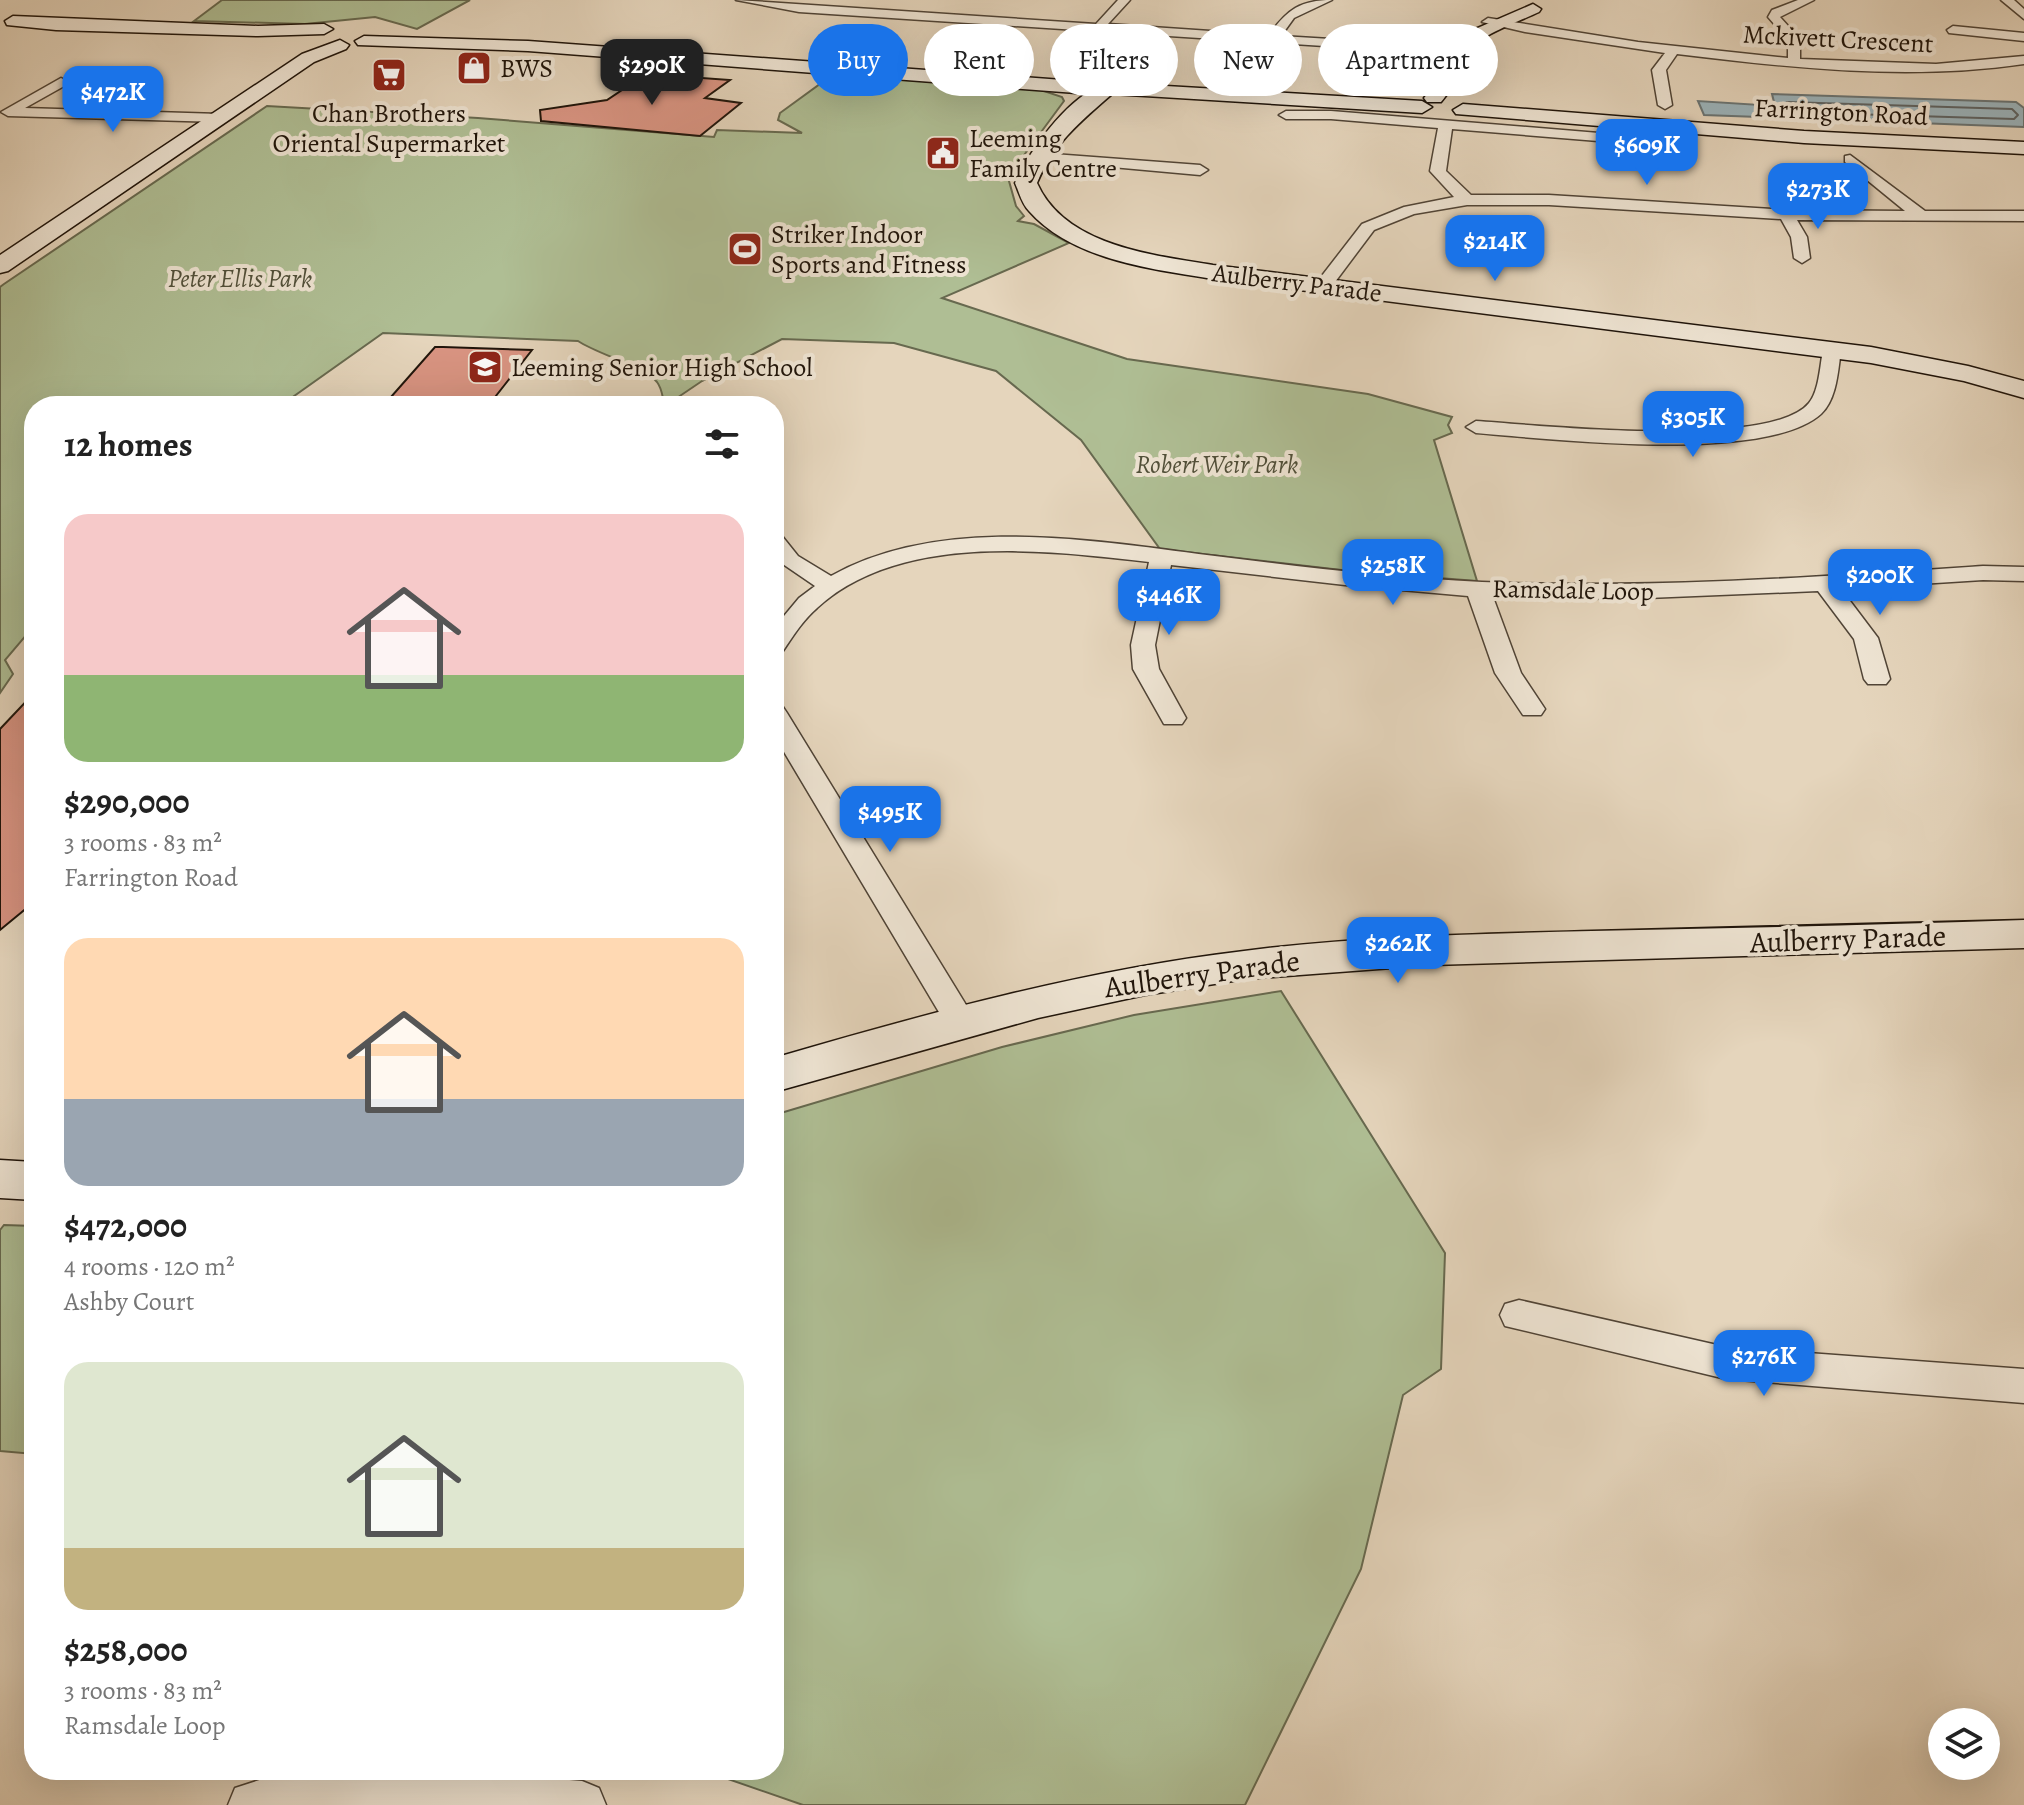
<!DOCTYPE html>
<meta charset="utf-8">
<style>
:root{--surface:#fff;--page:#f2f2f2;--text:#222;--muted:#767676;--accent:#1a73e8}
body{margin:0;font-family:Alegreya,serif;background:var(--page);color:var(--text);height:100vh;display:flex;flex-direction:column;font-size:30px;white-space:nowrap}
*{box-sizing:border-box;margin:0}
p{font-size:26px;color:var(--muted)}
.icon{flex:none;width:44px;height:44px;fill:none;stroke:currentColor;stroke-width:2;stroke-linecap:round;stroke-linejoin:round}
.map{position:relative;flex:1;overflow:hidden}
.details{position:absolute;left:24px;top:396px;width:760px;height:1384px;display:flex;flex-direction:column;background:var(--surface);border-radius:32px;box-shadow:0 8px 32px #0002}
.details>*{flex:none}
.banner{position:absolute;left:808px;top:24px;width:760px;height:72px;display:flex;gap:16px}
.fabs{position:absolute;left:1928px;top:1708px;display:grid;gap:16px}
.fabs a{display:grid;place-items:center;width:72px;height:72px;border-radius:50%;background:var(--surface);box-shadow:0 8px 32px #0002;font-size:40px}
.price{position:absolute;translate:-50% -68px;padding:0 18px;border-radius:16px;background:var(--accent);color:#fff;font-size:26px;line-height:52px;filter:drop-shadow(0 2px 4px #0008)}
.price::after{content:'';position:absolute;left:50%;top:48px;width:24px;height:18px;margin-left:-12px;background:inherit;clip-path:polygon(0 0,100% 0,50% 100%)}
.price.selected{background:#222;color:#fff}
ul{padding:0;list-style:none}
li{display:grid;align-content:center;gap:16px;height:424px;padding:0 40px}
li span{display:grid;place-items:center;height:248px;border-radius:24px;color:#555}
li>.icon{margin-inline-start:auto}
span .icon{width:144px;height:144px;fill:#fffc;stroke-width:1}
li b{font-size:34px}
h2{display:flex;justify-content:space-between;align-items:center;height:96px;padding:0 40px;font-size:34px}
.tag{padding:0 28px;border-radius:36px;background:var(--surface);box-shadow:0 8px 32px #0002;font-size:28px;line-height:72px}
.tag.selected{background:var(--accent);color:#fff}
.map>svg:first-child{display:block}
.green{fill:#afbe94;stroke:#67694f;stroke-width:2}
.water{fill:#9cb5bd;stroke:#6a7575;stroke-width:2}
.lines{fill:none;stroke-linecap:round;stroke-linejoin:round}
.shore{stroke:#5e6464;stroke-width:2}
.building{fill:#d99482;stroke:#1f140a;stroke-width:2}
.street-casing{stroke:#504436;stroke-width:3}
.secondary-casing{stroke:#1f140a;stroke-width:3}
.street{fill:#eee4d3;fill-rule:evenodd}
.secondary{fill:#eee4d3;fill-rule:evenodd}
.labels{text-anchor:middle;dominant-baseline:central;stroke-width:8;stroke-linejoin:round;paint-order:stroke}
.far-street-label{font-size:26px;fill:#1f140a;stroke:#eee4d3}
.far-poi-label{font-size:26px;fill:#1f140a;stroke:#eee4d3;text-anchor:start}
.far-park-label{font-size:26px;font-style:italic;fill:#51503a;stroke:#eee4d3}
.street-label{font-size:30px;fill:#1f140a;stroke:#eee4d3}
</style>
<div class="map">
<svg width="2024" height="1805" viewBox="0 0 2024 1805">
<rect width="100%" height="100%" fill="#e5d5bc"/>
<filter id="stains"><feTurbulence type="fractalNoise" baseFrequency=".0025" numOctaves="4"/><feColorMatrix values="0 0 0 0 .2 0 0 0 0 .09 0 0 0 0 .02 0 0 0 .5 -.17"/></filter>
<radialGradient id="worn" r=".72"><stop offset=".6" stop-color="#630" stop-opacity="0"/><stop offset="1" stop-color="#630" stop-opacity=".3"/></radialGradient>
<path class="green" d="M 222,0 L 470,0 L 417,29 L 375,17 L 305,24 L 194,21 Z
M 842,76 L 1035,88 L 1062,97 L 1064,101 L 1019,162 L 1009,181 L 1016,206 L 1024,216 L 1018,221 L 1034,224 L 1069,243 L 942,298 L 1127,359 L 1368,394 L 1452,417 L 1448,425 L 1452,433 L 1434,440 L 1477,581 L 1350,571 L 1160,549 L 1081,440 L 996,371 L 894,343 L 782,339 L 702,381 L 665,406 C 662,398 663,390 657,382 C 644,366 599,355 578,341 L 383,333 L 280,406 L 34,406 L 34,626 L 5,660 L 13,674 L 0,693 L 0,287 L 4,284 L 267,106 L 478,118 L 714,137 L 717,130 L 802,133 L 778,120 L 780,113 L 820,84 Z
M 1281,991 L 1445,1253 L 1441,1369 L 1403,1395 L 1361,1569 L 1245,1805 L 803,1805 L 702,1770 L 774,1770 L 774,1115 L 1002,1047 L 1134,1015 Z
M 4,1225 L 34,1226 L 34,1454 L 0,1451 L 0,1230 Z"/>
<path class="water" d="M 1772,94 L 2016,102 L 2024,108 L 2024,127 L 1704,115 L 1698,101 L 1775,106 Z"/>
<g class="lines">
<path class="shore" d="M 1787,102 L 2012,109 L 2018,115 L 2014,119 L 1786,112 L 1782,108 Z"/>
</g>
<path class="building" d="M 646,74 L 730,80 L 705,98 L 741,103 L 700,136 L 541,121 L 540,110 L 607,100 Z
M 435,347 L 443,347 L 532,350 L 488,406 L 383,406 Z
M 34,693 L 34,902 L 0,930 L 0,729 Z"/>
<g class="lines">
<g class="street-casing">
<path id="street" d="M 736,0 L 1096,24 L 1118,0 L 1130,0 L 1108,24 L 1269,35 C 1287,10 1300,0 1332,0 L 1294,18 L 1281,36 L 1463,47 L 1469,51 L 1463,55 L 799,12 Z
M 1798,0 L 1814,0 L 1780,17 L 1800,39 L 1800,59 L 1936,64 L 2024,56 L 2024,64 C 1909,81 1792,68 1677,54 L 1666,70 L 1672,105 L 1665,109 L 1658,105 L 1652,70 L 1665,53 L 1525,32 L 1482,22 L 1488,18 L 1638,42 L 1788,58 L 1788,40 L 1768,17 L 1772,10 Z
M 2001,0 L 2014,0 L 2024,9 L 2024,19 Z
M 1953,26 L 2024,33 L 2024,41 L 1949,33 L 1947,30 Z
M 61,78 L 68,82 L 66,85 L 25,108 L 220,114 L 227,118 L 220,122 L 8,116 L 1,112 Z
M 1331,111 L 1635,136 L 1642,140 L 1635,144 L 1452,129 L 1446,171 L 1471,195 L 1549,195 L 1786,210 L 1905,211 L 1845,162 L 1845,156 L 1850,155 L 1925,211 L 2024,211 L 2024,221 L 1797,220 L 1807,237 L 1810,258 L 1802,263 L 1794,258 L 1791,237 L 1781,219 L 1549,205 L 1467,205 L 1414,214 L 1374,230 L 1329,290 L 1323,291 L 1314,286 L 1362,224 L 1404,207 L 1454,197 L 1430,171 L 1438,128 L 1331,119 L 1286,119 L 1279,115 L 1286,111 Z
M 1040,153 L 1200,165 L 1208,170 L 1200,175 L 1035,160 L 1033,157 Z
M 1832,344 L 1841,350 C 1838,370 1837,399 1821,414 C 1765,464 1551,439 1476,433 L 1466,427 L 1476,421 C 1537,425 1771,450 1809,403 C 1819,391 1820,366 1823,350 Z
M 710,399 L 722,406 L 700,405 Z
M 774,534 L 782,536 L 798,556 L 831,576 C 945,512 1100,542 1223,557 C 1309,568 1396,578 1482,582 C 1649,589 1816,577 1983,566 L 2024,567 L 2024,581 L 1983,580 L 1841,589 L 1878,638 L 1890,679 L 1886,684 L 1868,684 L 1864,679 L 1854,639 L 1818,591 L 1623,599 L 1493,597 L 1521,673 L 1545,709 L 1541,715 L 1523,715 L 1495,673 L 1468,596 L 1345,585 L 1171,565 L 1155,645 L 1159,669 L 1186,718 L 1182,724 L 1164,724 L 1133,669 L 1131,645 L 1149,562 C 1046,550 900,532 817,608 C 803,620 793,636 783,651 L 774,653 L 774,628 L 799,598 L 815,586 L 774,558 Z
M 774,705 L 783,707 L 787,713 L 971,1013 L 976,1021 L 971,1029 L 960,1032 L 949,1029 L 774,735 Z
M 1519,1300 L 1726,1347 L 2024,1369 L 2024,1403 L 1726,1379 L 1505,1326 L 1500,1315 L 1505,1304 Z
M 290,1770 L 442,1770 L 582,1781 L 599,1788 L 606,1805 L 228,1805 L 235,1788 Z"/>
</g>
<g class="secondary-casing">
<path id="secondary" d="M 1533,4 L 1541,9 L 1539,12 C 1514,24 1479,34 1463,57 C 1453,72 1457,84 1441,102 L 1427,102 L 1424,98 L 1435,85 L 1448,52 L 1473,30 Z
M 13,16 L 258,26 L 324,24 L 333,29 L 324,34 L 258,36 L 56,30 L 7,25 L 5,21 Z
M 364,36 L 528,41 L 1076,81 L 1085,87 L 1076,93 L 528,51 L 358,45 L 355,41 Z
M 340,40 L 349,45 L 346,49 L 314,62 L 8,271 L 0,273 L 0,255 L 302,54 Z
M 1115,83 L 1422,101 L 1432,107 L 1422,113 L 1112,94 C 1081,121 1053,144 1037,183 C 1065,246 1152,255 1213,265 L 1871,347 L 1968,366 L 2024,381 L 2024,398 L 1964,381 L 1871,363 L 1213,279 C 1152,269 1072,260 1029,211 C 1022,204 1019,192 1015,183 C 1030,150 1064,103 1097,87 C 1103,84 1108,85 1115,83 Z
M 1463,104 L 1804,131 L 2024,142 L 2024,154 L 1804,143 L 1456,114 L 1453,110 Z
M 2024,920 L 2024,948 L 1432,965 L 1246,979 L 1145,995 L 1038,1018 L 774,1092 L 774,1058 C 928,1013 1084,970 1244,951 C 1359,936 1476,934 1592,931 C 1736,928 1880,925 2024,920 Z
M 0,1160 L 34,1162 L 34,1200 L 0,1198 Z"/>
</g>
<use href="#street" class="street"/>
<use href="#secondary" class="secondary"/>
</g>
<defs>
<g id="shop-square" transform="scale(1.8)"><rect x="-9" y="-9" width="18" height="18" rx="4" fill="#8f2418" stroke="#eee4d3"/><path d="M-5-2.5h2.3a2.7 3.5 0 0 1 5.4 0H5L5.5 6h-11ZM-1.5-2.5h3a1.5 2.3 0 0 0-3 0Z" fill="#fff"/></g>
<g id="supermarket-square" transform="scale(1.8)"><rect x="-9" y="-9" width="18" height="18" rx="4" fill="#8f2418" stroke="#eee4d3"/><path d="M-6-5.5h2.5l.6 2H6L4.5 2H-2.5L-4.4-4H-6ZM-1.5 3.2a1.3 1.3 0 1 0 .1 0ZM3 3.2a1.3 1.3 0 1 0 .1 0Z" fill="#fff"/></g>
<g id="civic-square" transform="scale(1.8)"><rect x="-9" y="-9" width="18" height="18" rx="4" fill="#8f2418" stroke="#eee4d3"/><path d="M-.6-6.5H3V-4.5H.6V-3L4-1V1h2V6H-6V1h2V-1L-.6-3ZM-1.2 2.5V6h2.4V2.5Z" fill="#fff"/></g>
<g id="stadium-square" transform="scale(1.8)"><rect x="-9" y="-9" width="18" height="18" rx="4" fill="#8f2418" stroke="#eee4d3"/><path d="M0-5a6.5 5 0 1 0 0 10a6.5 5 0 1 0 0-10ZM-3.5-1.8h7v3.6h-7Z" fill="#fff"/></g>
<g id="school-square" transform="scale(1.8)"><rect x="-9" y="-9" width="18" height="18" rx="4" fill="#8f2418" stroke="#eee4d3"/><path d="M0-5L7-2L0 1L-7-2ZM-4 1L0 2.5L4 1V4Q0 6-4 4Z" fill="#fff"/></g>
</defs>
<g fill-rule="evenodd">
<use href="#shop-square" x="474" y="68"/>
<use href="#supermarket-square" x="389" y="75"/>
<use href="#civic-square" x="943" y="153"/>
<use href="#stadium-square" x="745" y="249"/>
<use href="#school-square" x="485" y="367"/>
</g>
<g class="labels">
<g class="far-street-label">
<text transform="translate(1838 39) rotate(3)">Mckivett Crescent</text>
<text transform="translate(1841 112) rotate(3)">Farrington Road</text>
<text transform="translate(1297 283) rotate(7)">Aulberry Parade</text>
<text transform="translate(1573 590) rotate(1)">Ramsdale Loop</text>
</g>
<g class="far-poi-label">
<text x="500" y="68">BWS</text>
<text x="389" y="113" text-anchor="middle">Chan Brothers<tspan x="389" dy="30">Oriental Supermarket</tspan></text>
<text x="969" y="138">Leeming<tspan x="969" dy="30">Family Centre</tspan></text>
<text x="771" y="234">Striker Indoor<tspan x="771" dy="30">Sports and Fitness</tspan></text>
<text x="511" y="367">Leeming Senior High School</text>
</g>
<g class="far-park-label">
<text x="240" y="278">Peter Ellis Park</text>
<text x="1217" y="464">Robert Weir Park</text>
</g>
<g class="street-label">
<text transform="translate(1848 939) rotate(-2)">Aulberry Parade</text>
<text transform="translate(1202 974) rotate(-8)">Aulberry Parade</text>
</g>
</g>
<rect width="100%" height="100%" filter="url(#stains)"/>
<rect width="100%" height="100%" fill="url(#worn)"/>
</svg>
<div class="fabs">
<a><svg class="icon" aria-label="layers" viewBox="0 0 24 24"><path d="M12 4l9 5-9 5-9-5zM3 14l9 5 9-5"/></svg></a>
</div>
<b class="price selected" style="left:652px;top:107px">$290K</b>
<b class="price" style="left:113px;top:134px">$472K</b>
<b class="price" style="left:1647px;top:187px">$609K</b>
<b class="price" style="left:1818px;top:231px">$273K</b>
<b class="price" style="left:1495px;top:283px">$214K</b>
<b class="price" style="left:1693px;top:459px">$305K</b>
<b class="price" style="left:1393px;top:607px">$258K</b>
<b class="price" style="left:1880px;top:617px">$200K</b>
<b class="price" style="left:1169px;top:637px">$446K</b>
<b class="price" style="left:890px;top:854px">$495K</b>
<b class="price" style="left:1398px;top:985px">$262K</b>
<b class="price" style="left:1764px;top:1398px">$276K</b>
<div class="banner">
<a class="tag selected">Buy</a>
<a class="tag">Rent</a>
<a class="tag">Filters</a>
<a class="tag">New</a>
<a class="tag">Apartment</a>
</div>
<section class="details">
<h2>12 homes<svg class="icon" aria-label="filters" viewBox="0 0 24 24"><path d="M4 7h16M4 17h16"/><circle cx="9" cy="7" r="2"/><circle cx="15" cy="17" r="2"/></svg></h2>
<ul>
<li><span style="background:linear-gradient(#f6c9c9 65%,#8fb573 0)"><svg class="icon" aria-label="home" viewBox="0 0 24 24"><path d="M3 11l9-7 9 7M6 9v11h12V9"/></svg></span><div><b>$290,000</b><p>3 rooms · 83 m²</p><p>Farrington Road</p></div></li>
<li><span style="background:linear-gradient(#ffd9b3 65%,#9aa5b1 0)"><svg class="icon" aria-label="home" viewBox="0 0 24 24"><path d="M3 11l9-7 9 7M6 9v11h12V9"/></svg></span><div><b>$472,000</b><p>4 rooms · 120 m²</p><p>Ashby Court</p></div></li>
<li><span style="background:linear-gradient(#dfe7d0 75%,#c2b280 0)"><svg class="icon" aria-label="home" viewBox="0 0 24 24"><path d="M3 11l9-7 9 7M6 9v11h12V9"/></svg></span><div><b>$258,000</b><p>3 rooms · 83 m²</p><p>Ramsdale Loop</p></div></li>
</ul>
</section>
</div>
